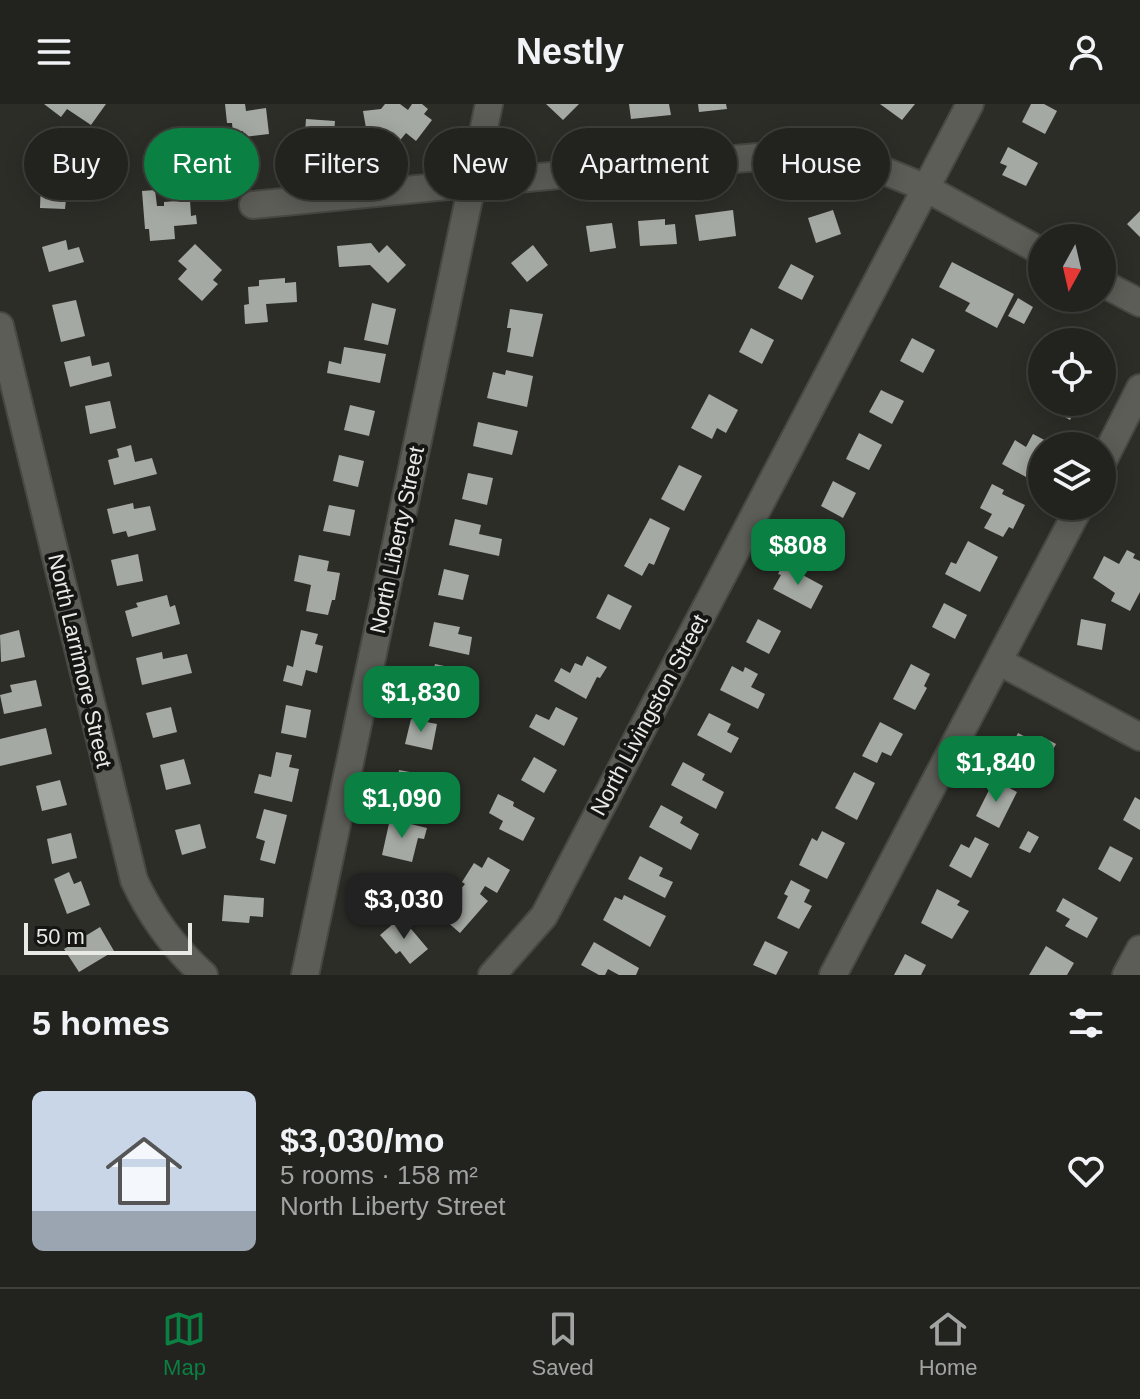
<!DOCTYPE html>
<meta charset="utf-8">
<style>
:root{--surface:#22221e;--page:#2a2a27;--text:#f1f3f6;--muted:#a2a4a4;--line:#3f3f3c;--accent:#0b8043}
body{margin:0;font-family:Helvetica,sans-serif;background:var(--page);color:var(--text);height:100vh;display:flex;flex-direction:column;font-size:30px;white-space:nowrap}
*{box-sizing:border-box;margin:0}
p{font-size:26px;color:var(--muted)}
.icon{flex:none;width:44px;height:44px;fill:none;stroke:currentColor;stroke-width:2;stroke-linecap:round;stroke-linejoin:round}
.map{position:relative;height:871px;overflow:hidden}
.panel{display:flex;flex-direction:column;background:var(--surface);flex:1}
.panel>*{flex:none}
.top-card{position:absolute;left:24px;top:24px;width:1092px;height:72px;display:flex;gap:16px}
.needle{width:52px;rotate:188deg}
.controls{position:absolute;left:1028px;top:120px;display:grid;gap:16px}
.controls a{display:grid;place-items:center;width:88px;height:88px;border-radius:50%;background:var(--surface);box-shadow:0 4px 20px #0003,0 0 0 2px var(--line);font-size:40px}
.scale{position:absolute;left:24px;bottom:20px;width:168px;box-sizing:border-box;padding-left:8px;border:4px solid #e9e9e6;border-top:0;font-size:22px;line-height:28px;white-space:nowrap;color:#e9e9e6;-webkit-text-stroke:6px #151513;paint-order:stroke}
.price{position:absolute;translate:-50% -68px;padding:0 18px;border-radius:16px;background:var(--accent);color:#fff;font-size:26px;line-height:52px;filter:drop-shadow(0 2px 4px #0008)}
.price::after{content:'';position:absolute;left:50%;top:48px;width:24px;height:18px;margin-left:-12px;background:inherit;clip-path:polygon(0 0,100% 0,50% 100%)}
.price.selected{background:#222;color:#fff}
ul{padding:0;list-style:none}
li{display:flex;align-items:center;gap:24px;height:200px;padding:0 32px}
li span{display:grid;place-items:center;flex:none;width:224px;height:160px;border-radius:12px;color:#555}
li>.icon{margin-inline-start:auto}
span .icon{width:96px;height:96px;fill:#fffc;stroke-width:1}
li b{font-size:34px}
h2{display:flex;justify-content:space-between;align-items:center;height:96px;padding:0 32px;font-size:34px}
.pill{padding:0 28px;border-radius:36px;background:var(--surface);box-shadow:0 4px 20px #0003,0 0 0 2px var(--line);font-size:28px;line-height:72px}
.pill.selected{background:var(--accent);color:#fff}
header{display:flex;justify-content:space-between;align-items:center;height:104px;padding:0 32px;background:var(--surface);font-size:36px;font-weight:800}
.tabs{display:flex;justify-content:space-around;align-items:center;height:112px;border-top:2px solid var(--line);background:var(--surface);font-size:22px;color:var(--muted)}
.tabs a{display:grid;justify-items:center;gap:4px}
.tabs .selected{color:var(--accent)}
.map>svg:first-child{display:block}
.building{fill:#a5a9a3}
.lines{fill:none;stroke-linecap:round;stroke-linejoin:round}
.minor-casing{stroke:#484843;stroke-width:30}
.minor{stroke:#5c5d57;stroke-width:26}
.labels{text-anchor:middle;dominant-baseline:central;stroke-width:8;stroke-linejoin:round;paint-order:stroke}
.street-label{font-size:22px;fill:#e9e9e6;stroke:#151513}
</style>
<header><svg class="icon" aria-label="menu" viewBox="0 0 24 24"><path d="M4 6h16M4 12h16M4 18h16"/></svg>Nestly<svg class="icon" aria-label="person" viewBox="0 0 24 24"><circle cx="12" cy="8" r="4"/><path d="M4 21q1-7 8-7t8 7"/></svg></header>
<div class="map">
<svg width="1140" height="871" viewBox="0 0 1140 871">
<rect width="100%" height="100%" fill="#2d2d28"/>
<path class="building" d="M 44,0 L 106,0 L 91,21 L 67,5 L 61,13 Z
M 225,0 L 245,0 L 246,7 L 266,4 L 269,30 L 244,33 L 243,27 L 233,29 L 232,19 L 227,19 Z
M 385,0 L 400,0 L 408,6 L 412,0 L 422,0 L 428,5 L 424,10 L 432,16 L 416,37 L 406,29 L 397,40 L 390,33 L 392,49 L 371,52 L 363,7 L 381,5 Z
M 546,0 L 579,0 L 563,16 Z
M 629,0 L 669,0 L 671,11 L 631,15 Z
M 698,0 L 726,0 L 727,5 L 699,8 Z
M 880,0 L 915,0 L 902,16 Z
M 1031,0 L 1044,0 L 1057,7 L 1045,30 L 1022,18 Z
M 306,15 L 335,17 L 333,44 L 304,42 Z
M 183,22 L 207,41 L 212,35 L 224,44 L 201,72 L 192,66 L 186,74 L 158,52 Z
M 50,24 L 75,28 L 71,66 L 52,62 L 53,51 L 46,50 Z
M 1008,43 L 1038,59 L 1026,82 L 1002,71 L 1007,62 L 1000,59 Z
M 41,76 L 77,78 L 76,95 L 66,95 L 65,105 L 40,104 Z
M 155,86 L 157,102 L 164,102 L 164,98 L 190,96 L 191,112 L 196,111 L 197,120 L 174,122 L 175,135 L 150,137 L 149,125 L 145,125 L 142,87 Z
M 733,106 L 736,132 L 699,137 L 695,111 Z
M 833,106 L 841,130 L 816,139 L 808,114 Z
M 1140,107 L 1140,133 L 1127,120 Z
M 665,115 L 665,121 L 675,120 L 677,140 L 640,142 L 638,117 Z
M 612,119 L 616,144 L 590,148 L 586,122 Z
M 66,136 L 68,146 L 79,143 L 84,158 L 49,168 L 42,143 Z
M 371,139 L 379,149 L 387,141 L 406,161 L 388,179 L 370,161 L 339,163 L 337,142 Z
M 195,140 L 222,166 L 213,176 L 218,180 L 202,197 L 178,175 L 187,165 L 178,157 Z
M 533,141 L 548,161 L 527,178 L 511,159 Z
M 952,158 L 1014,190 L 997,224 L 965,207 L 970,199 L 939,183 Z
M 791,160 L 814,172 L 802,196 L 778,184 Z
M 285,174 L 285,179 L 296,178 L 297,198 L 266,200 L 268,218 L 245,220 L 244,201 L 249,200 L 248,183 L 259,182 L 259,176 Z
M 1018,194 L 1033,203 L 1024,220 L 1008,212 Z
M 76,196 L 85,232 L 61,238 L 52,201 Z
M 372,199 L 396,205 L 388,241 L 364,236 Z
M 510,205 L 543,210 L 533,253 L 507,248 L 511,224 L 507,224 Z
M 751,224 L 774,236 L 762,260 L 739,248 Z
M 912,234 L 935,246 L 923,269 L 900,257 Z
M 344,243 L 386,250 L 380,279 L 327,269 L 329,257 L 341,260 Z
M 90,252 L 92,262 L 109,258 L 112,272 L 70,283 L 64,258 Z
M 506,266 L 533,272 L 527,303 L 487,294 L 493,268 L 505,271 Z
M 881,286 L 904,297 L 892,320 L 869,308 Z
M 709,290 L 738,306 L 726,329 L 717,324 L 712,335 L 691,324 Z
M 110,297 L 116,324 L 90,330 L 85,302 Z
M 1050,298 L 1080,298 L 1070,316 L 1048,303 Z
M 350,301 L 375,307 L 369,332 L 344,326 Z
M 478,318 L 518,327 L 512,351 L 473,342 Z
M 859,329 L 882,341 L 869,366 L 846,355 Z
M 1033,330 L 1056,342 L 1042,342 L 1042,370 L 1037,379 L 1002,360 L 1015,336 L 1026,343 Z
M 131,341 L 135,358 L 152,354 L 157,370 L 114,381 L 108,356 L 119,353 L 117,345 Z
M 339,351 L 364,357 L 358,383 L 333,377 Z
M 679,361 L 702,372 L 684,407 L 661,395 Z
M 468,369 L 493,374 L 487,401 L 462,395 Z
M 833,377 L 856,389 L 843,414 L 821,402 Z
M 992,380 L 1004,386 L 1002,390 L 1025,401 L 1013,425 L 1009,423 L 1003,433 L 984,424 L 992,410 L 980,404 Z
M 133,399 L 134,405 L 150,402 L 156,426 L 128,433 L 126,427 L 113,430 L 107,405 Z
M 329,401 L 355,406 L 350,432 L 323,427 Z
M 650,414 L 670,424 L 654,461 L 649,459 L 642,472 L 624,462 Z
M 455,415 L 481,421 L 479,430 L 502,435 L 499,452 L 449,441 Z
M 810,422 L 832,433 L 834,428 L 843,433 L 828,462 L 797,446 Z
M 968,437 L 998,453 L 980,488 L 945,470 L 951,458 L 956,460 Z
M 1127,446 L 1135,450 L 1133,454 L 1140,457 L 1140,488 L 1130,507 L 1111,497 L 1115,489 L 1093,474 L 1104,452 L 1119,460 Z
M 138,450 L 143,477 L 117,482 L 111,456 Z
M 299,451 L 329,457 L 327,467 L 340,469 L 335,496 L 332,496 L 328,511 L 306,507 L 311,481 L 294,477 Z
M 786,462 L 823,482 L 811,505 L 773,485 L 781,471 L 778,470 L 781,464 L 784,465 Z
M 444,465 L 469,471 L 463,496 L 438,491 Z
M 608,490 L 632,502 L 620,526 L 596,514 Z
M 167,491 L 170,503 L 175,501 L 180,520 L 132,533 L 125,507 L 138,503 L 136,499 Z
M 944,499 L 967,511 L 955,535 L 932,523 Z
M 758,515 L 781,527 L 769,550 L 746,538 Z
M 1081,515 L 1106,520 L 1102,546 L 1077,541 Z
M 434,518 L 460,523 L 458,530 L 472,533 L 469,551 L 429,542 Z
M 19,526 L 25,553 L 1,558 L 0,531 Z
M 301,526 L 318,530 L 315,540 L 323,542 L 317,569 L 306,566 L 302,582 L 283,577 L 287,561 L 293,563 Z
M 162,548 L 163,555 L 187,550 L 192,569 L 142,581 L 136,554 Z
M 587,552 L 607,563 L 600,574 L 597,573 L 586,595 L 554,577 L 561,564 L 570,569 L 575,559 L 582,562 Z
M 435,560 L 449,563 L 446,576 L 461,579 L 457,600 L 415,590 L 421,565 L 433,568 Z
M 911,560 L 930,570 L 924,582 L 927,584 L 915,606 L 893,595 Z
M 732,562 L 743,568 L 745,563 L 758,570 L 751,583 L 765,590 L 758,605 L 720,586 Z
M 36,576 L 42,602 L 4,610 L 0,591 L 12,588 L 10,581 Z
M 286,601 L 311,606 L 306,634 L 281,629 Z
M 171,603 L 177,628 L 153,634 L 146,609 Z
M 556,603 L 578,614 L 564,642 L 529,623 L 536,610 L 549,616 Z
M 709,609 L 731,620 L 727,628 L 739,634 L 731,649 L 697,631 Z
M 411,615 L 437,620 L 432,646 L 405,640 Z
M 880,618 L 903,630 L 891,652 L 882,648 L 877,659 L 862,652 Z
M 46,624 L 52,650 L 0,662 L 0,635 Z
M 1018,629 L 1037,639 L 1041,632 L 1056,640 L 1040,670 L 1006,653 Z
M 276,648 L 292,651 L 289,663 L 299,665 L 292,698 L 254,689 L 259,670 L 271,673 Z
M 534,653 L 557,666 L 544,689 L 521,676 Z
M 184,655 L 191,680 L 166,686 L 160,661 Z
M 683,658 L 705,670 L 702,676 L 724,688 L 716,705 L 671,681 Z
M 399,666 L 426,671 L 421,696 L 395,691 Z
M 854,668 L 875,679 L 857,716 L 835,704 Z
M 60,676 L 67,701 L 42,707 L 36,682 Z
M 994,676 L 1017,688 L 999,724 L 976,712 Z
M 498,690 L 514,698 L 513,702 L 535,714 L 523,737 L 499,725 L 503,717 L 489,709 Z
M 1135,693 L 1140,696 L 1140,726 L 1123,716 Z
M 661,701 L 683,713 L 680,719 L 699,730 L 691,746 L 649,723 Z
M 264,705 L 287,711 L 275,760 L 260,756 L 265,737 L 256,734 Z
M 390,715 L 427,724 L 424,735 L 418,734 L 412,758 L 382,751 Z
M 200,720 L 206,744 L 182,751 L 175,726 Z
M 822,727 L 845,739 L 827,775 L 799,761 L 812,734 L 817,737 Z
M 1028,727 L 1039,733 L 1030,749 L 1019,744 Z
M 71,729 L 77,754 L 52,760 L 47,735 Z
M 975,733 L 989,740 L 971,774 L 949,762 L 961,740 L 969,744 Z
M 1110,742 L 1133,754 L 1120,778 L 1098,765 Z
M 640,752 L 663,764 L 659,772 L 673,778 L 665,794 L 628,775 Z
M 488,753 L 510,766 L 497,789 L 485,782 L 480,790 L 488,797 L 460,829 L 439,811 L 439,805 L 443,800 L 448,800 L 465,780 L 462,778 L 474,759 L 482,764 Z
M 69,768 L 74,780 L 81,777 L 90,801 L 67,810 L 54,775 Z
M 791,776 L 810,786 L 804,798 L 812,802 L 799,825 L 777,814 L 788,792 L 784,790 Z
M 937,785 L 960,797 L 957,801 L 969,807 L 952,835 L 921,819 Z
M 224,791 L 264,794 L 263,813 L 250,812 L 249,819 L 222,817 Z
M 624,791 L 666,812 L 650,843 L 603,816 L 615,793 L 622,796 Z
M 1063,794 L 1098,814 L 1087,834 L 1065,822 L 1070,815 L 1056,807 Z
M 401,813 L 428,845 L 410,860 L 400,847 L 396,850 L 380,831 Z
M 100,823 L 114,847 L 79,868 L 64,845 Z
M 765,837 L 788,848 L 776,871 L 753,861 Z
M 594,838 L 639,864 L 636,871 L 619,871 L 608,865 L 605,871 L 599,871 L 581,861 Z
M 1046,842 L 1074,859 L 1067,871 L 1029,871 Z
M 905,850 L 926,861 L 921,871 L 894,871 Z"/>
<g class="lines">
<g class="minor-casing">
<path id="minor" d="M 253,101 L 672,60 L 835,47 L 924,83 L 1042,148
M 1102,179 L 1140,199
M 0,222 L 134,776 C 151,813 174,844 204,871
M 1102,359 L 1140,284
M 1000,558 L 1140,633
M 305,871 L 489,0
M 492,871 L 544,812 L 970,0
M 833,871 L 1080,402
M 1126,871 L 1140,845"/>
</g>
<use href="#minor" class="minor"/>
</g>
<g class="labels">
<g class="street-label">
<text transform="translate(397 436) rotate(-78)">North Liberty Street</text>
<text transform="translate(80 557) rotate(77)">North Larrimore Street</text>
<text transform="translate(649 611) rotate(-62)">North Livingston Street</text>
</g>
</g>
</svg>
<div class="controls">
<a><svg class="needle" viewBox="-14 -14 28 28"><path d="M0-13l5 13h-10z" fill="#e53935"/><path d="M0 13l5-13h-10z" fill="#a2a4a4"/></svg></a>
<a><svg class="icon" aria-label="locate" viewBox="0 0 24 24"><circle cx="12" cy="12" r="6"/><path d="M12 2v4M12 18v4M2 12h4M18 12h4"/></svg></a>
<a><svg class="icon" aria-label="layers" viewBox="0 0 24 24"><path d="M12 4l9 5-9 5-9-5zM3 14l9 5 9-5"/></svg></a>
</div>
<div class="scale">50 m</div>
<b class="price" style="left:798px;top:483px">$808</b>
<b class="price" style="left:421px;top:630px">$1,830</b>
<b class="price" style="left:996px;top:700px">$1,840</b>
<b class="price" style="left:402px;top:736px">$1,090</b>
<b class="price selected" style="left:404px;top:837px">$3,030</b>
<div class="top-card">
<a class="pill">Buy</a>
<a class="pill selected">Rent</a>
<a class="pill">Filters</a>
<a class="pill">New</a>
<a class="pill">Apartment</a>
<a class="pill">House</a>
</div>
</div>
<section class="panel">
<h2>5 homes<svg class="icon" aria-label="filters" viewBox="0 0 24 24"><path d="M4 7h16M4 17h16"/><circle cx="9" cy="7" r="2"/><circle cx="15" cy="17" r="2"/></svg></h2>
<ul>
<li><span style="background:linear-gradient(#c9d6e8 75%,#9aa5b1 0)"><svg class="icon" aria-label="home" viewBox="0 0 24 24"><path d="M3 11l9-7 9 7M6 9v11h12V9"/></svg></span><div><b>$3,030/mo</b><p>5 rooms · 158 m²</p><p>North Liberty Street</p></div><svg class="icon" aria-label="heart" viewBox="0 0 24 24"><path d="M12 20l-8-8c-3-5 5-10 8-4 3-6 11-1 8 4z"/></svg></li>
</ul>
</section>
<nav class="tabs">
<a class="selected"><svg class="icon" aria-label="map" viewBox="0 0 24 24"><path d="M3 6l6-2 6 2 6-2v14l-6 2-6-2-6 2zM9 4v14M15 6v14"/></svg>Map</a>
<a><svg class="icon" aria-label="saved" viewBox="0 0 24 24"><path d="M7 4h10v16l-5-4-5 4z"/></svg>Saved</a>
<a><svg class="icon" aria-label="home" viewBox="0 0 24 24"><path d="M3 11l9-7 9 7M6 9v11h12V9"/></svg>Home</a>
</nav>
